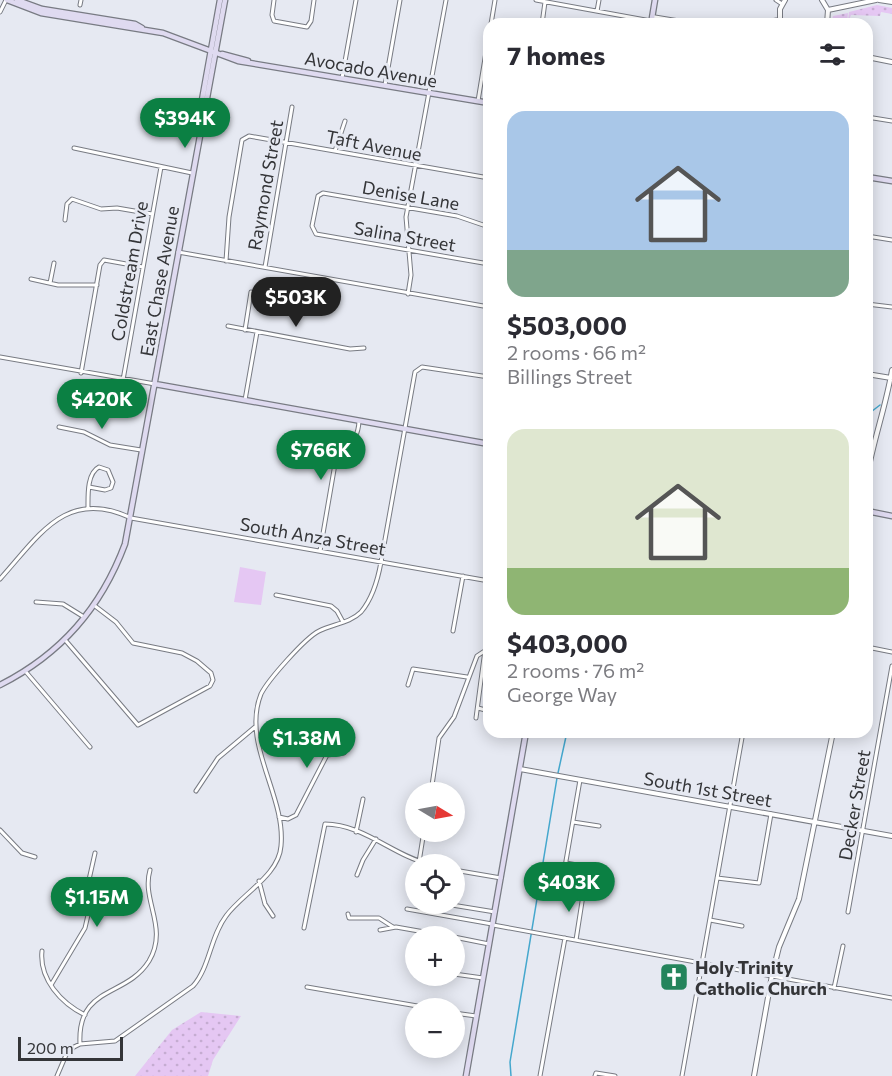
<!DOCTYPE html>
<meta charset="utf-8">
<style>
:root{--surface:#fff;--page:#f7f7f7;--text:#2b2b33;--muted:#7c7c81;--accent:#0b8043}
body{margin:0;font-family:Commissioner,sans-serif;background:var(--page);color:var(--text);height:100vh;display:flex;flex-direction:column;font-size:22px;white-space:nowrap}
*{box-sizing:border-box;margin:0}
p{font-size:20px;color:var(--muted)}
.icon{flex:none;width:33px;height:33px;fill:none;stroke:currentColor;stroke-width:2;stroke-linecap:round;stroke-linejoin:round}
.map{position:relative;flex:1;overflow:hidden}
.sheet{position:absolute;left:483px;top:18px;width:390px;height:720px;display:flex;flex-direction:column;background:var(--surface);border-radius:18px;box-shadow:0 3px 15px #0003}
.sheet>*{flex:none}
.needle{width:39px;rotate:100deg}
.controls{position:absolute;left:405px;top:782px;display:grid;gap:12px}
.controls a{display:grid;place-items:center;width:60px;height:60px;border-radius:50%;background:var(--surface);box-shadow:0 3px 15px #0003;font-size:30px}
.scale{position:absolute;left:18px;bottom:15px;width:105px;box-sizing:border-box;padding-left:6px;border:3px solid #343538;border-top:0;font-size:16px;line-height:21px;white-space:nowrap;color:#343538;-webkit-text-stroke:4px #e6e9f2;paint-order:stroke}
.price{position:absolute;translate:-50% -51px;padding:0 14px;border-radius:21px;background:var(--accent);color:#fff;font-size:20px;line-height:39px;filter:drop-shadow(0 2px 3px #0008)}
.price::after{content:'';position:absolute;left:50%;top:36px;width:18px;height:14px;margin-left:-9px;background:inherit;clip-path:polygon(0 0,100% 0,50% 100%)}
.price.on{background:#222;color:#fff}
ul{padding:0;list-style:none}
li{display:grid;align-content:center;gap:12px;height:318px;padding:0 24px}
li span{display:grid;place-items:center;height:186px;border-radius:18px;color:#555}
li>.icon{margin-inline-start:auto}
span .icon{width:108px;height:108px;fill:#fffc;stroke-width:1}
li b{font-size:26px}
h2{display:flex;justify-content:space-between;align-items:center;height:72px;padding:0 24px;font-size:26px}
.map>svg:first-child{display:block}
.grass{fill:url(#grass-dots)}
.pitch{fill:#e5c7f3}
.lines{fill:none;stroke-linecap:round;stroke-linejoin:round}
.stream{stroke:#44a7cd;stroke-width:1.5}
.minor-casing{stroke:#787b83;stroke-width:5}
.tertiary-casing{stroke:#787b83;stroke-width:6}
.secondary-casing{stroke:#787b83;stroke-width:7}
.minor{stroke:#fff;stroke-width:3}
.tertiary{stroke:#fff;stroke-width:4}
.secondary{stroke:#dfdaf0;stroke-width:4.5}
.labels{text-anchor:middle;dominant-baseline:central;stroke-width:6;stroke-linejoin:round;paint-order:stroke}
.street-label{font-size:18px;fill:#343538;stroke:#e6e9f2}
.poi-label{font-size:18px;font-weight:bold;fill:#343538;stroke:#e6e9f2;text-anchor:start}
</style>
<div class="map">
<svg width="892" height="1076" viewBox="0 0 892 1076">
<defs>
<pattern id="grass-dots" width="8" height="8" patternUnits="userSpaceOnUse" patternTransform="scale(1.5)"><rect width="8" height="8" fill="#e5c7f3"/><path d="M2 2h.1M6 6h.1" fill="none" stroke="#c5acd1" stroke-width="1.8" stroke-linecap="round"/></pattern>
</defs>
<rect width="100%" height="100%" fill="#e6e9f2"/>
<path class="grass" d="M 877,5 L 892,8 L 892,14 L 881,12 L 880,16 L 851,15 L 848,22 L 849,12 Z
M 848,13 L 847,22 L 831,24 L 833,16 Z
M 201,1012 L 241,1016 L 213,1060 L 208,1076 L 135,1076 L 172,1030 Z"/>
<path class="pitch" d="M 240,567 L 266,572 L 261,605 L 234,602 Z"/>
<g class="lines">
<path class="stream" d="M 867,415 L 880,405
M 558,773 L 567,732
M 511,1076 L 510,1062 L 557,778"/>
<g class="minor-casing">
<path id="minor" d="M 274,0 L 272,15 L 274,21 L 307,27 L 311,21 L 314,0
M 536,0 L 651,21
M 776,0 L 782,4
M 80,5 L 81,0
M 597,11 L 599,0
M 0,12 L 6,0
M 491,24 L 495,0
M 542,24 L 545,2
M 342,78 L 356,0
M 385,85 L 400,0
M 478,101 L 489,34
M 867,117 L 892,121
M 74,148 L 192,173
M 335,151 L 345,121
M 65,220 L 67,204 L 72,199 L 101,209 L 117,208 L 152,214
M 489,227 L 457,216 L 323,193 L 318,196 L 312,226 L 316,234 L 489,264
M 867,236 L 892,240
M 178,252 L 489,307
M 226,261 L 229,217 L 242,140 L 249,136 L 489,178
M 265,267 L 292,107
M 31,279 L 58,285 L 97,285
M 50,283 L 54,263
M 408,294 L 411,275 L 406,217 L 446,0
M 867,304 L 892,307
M 228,326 L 350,349 L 364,348
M 245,330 L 251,292
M 0,357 L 155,384
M 81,373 L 100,265 L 104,260 L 143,267
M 123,380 L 161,167
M 245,400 L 257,332
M 59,427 L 84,432 L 110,445 L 141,450
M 88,508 C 88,495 87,473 99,467 L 108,470 L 113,482 L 111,488 L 105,490 L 89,487
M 320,551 L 335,464 C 342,445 358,446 359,421
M 0,579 C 39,536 66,487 131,518 L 489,581
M 276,595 L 331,606 L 337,611 L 343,622
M 36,602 L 63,604 L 84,617
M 453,631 L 463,576
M 66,641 L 138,725 L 210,686 L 213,680 L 211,673 L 197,661 L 182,653 L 133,643 L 116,622 L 95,606
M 867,647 L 892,652
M 26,672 L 90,747
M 408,685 L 413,669 L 467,677
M 478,708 L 489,711
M 476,718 L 485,650
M 196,791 L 218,758 L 255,727
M 431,792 L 439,738 L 454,717 L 477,656 L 489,648
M 279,817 L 288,819 L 296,815 L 327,755 L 344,753
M 573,822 L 599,826
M 0,830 L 22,853 L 35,857
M 356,832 L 363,799
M 419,862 L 424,831
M 566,863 L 593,868
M 454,870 L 501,878
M 357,875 L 363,860 L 376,839
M 717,878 L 759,883 L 771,814
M 259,881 L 265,904 L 273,916
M 562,884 L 580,780
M 452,905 L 495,912
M 407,909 L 492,924
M 848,912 L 892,666
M 348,914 L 349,918 L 379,918 L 393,927
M 710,920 L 742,926
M 493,925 L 892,998
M 304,928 L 325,824 C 363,824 394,856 429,864
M 380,930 L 396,927 L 447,936
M 454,937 L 489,944
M 576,940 L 584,889
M 42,951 C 39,979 61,1003 85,1015
M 454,974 L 483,978
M 51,985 L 85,928 L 88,915 L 86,893 L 95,853
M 307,987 L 429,1008
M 834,988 L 843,946
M 454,1013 L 476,1016
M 80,1044 C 77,985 126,998 149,961 C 169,927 141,901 150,870
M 57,1076 L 66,1055 L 74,1047 L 80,1044 L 115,1041 L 193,986 C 210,967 210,937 226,916 C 242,894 279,875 281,846 C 286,795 241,744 261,694 C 268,680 305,638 319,631 C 333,624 350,623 361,612 C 372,599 378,579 381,562 L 415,372 L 422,367 L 489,377
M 540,1076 L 565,938
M 595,1076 L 596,1073 L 615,1076
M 682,1076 L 743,732"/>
</g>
<g class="tertiary-casing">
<path id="tertiary" d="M 822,0 L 828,10 L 827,24
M 879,0 L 892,2
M 828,10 L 876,0
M 652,17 L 694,24
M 651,23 L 658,24
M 758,24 L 779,20
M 780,24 L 780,9 L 785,0
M 867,57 L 892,62
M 867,374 L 891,378
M 867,477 C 873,441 886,406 892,370
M 520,769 L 892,836
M 754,1076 L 772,975 L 779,947 L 799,899 L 833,732"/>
</g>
<g class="secondary-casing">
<path id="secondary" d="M 7,0 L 41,13 L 163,33 L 238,61 L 489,103
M 17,0 L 42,9 L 135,24 L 142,28
M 651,24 L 655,0
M 222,54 L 248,61
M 202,115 L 200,111 L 220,0
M 867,177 L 892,181
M 155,384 L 489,444
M 867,511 L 892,516
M 0,685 C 61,654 101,608 125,544 L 225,0
M 466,1076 L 526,732"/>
</g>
<use href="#minor" class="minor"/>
<use href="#tertiary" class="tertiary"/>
<use href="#secondary" class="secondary"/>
</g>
<defs>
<g id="church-square" transform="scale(1.5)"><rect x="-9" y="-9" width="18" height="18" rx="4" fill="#24845c" stroke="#e6e9f2"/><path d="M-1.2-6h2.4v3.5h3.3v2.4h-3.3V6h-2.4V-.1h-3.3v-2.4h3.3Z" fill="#fff"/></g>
</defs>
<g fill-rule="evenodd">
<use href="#church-square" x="674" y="977"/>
</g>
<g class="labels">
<g class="street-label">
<text transform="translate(371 69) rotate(10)">Avocado Avenue</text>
<text transform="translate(374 145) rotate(11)">Taft Avenue</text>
<text transform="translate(265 185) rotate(-80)">Raymond Street</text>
<text transform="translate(411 195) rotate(10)">Denise Lane</text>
<text transform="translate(405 236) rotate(10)">Salina Street</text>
<text transform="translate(129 271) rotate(-80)">Coldstream Drive</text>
<text transform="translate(159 281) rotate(-80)">East Chase Avenue</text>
<text transform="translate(313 536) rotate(10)">South Anza Street</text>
<text transform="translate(708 789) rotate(10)">South 1st Street</text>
<text transform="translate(854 805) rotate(-80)">Decker Street</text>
</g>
<g class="poi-label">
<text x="695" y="967">Holy Trinity<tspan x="695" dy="21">Catholic Church</tspan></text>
</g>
</g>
</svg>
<div class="controls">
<a><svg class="needle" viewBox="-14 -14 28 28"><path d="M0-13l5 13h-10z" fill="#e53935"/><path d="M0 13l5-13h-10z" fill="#7c7c81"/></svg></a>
<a><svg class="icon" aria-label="locate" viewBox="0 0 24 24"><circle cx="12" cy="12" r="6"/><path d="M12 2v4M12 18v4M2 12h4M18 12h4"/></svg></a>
<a>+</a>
<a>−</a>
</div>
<div class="scale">200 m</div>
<b class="price" style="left:185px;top:149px">$394K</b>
<b class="price on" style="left:296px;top:328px">$503K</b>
<b class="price" style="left:102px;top:430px">$420K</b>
<b class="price" style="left:321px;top:481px">$766K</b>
<b class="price" style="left:307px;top:769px">$1.38M</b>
<b class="price" style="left:569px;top:913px">$403K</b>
<b class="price" style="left:97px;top:928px">$1.15M</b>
<section class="sheet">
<h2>7 homes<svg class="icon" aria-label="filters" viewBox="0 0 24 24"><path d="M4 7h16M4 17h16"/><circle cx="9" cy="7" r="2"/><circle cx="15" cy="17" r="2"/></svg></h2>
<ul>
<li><span style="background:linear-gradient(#a9c7e8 75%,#7fa58c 0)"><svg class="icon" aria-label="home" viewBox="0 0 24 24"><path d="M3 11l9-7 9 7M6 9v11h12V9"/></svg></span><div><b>$503,000</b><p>2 rooms · 66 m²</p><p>Billings Street</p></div></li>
<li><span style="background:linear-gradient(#dfe7d0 75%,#8fb573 0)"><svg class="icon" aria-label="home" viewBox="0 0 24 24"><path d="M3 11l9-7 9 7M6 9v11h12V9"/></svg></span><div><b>$403,000</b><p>2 rooms · 76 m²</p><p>George Way</p></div></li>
</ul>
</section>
</div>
